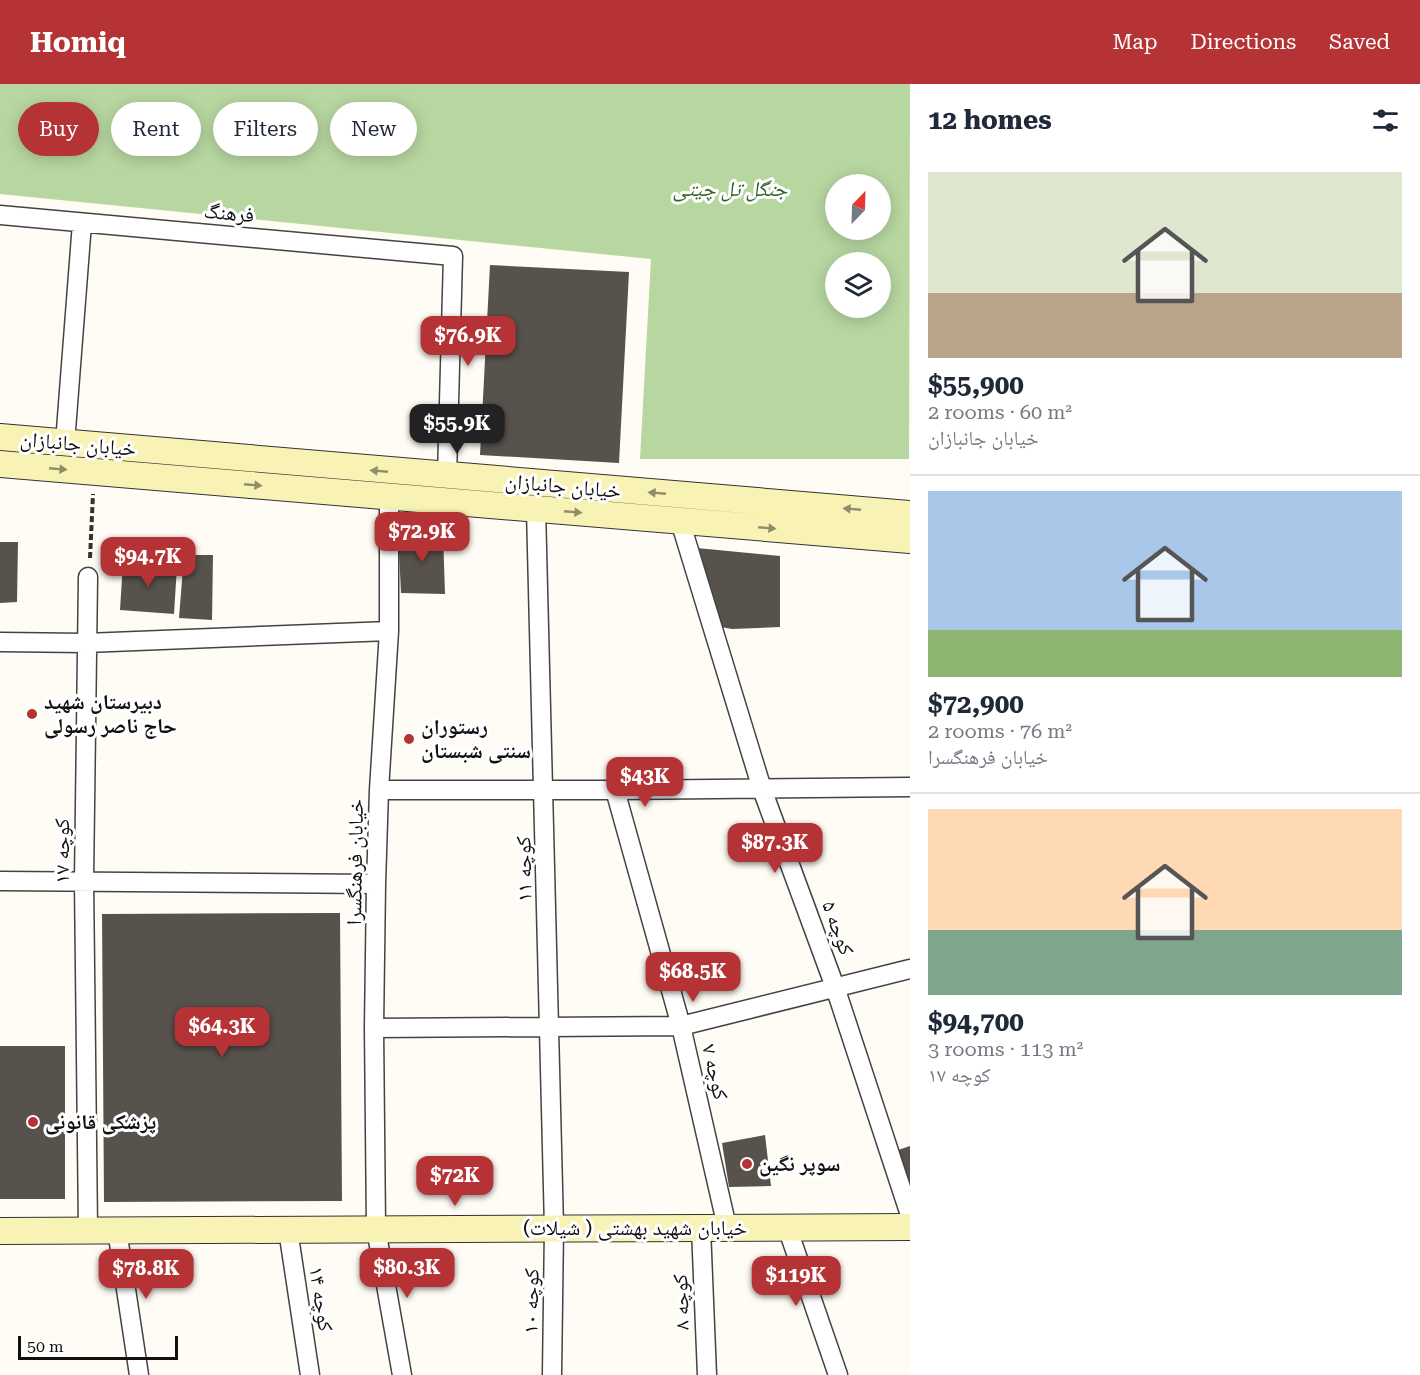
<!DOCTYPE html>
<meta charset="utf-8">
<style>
:root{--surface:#fff;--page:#f6f6f7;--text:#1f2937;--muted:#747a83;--line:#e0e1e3;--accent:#b63335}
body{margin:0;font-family:"Roboto Serif","Noto Naskh Arabic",serif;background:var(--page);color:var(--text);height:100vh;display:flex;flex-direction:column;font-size:22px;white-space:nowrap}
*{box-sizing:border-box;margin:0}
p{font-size:20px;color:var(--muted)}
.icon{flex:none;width:33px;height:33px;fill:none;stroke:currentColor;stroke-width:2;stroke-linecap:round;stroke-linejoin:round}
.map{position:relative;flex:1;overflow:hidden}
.sheet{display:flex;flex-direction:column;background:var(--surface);width:510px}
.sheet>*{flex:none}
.guide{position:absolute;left:18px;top:18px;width:570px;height:54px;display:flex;gap:12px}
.needle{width:39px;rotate:23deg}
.fabs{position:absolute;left:825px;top:90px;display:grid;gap:12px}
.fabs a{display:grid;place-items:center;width:66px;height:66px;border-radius:50%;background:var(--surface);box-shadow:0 3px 15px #0003;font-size:30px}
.scale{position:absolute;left:18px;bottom:15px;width:160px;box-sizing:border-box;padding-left:6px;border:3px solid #101010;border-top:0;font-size:16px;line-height:21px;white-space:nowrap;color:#101010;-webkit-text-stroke:4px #fff;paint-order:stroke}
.price{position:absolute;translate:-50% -51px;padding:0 14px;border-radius:12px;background:var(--accent);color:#fff;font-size:20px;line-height:39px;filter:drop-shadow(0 2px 3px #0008)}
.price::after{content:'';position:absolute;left:50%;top:36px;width:18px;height:14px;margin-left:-9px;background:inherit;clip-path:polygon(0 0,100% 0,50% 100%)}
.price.on{background:#222;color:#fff}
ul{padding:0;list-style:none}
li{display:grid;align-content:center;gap:12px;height:318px;padding:0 18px}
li+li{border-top:2px solid var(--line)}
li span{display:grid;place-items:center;height:186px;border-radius:0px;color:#555}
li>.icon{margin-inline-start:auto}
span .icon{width:108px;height:108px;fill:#fffc;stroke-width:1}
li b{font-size:26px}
h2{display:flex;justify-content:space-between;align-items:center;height:72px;padding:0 18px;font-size:26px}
.chip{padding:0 21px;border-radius:27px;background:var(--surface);box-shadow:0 3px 15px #0003;font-size:21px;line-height:54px}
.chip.on{background:var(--accent);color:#fff}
header{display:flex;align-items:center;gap:36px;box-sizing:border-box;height:84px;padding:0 30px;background:var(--accent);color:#fff}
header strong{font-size:28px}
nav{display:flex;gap:33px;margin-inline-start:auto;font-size:21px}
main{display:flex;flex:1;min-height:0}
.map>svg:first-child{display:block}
.forest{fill:#b7d6a0;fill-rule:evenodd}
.building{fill:#58524d}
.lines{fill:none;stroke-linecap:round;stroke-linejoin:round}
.street-casing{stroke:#434343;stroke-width:21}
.secondary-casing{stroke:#323232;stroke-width:28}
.path{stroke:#323232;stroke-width:4;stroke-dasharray:6 3;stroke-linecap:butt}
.street{stroke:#fff;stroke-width:18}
.secondary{stroke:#f8f3b5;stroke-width:26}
.oneway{fill:#908d6b}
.poi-dot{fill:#b63335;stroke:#fff;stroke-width:2}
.labels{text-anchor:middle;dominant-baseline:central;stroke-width:6;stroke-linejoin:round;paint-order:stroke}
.park-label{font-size:21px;font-style:italic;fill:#306425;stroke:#fff}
.street-label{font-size:21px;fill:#101010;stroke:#fff}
.poi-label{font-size:21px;font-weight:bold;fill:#101010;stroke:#fff;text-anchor:start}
</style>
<header>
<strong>Homiq</strong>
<nav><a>Map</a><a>Directions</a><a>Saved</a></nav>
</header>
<main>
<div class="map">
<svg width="910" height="1291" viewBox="0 0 910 1291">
<rect width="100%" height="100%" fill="#fefcf4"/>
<path class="forest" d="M 0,0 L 910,0 L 909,375 L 640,375 L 651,175 L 0,110 ZM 836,100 L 880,100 L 880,146 L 836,146 ZM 836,178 L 880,178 L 880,224 L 836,224 Z"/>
<path class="building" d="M 490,181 L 629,188 L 619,379 L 480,371 Z
M 398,447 L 443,449 L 445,510 L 401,509 Z
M 0,458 L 18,458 L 17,518 L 0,519 Z
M 697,464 L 780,472 L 780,543 L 732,545 L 715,542 Z
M 184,471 L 213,471 L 212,536 L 179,534 Z
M 123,478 L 177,482 L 174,530 L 120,526 Z
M 340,829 L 342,1117 L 104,1118 L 102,830 Z
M 0,962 L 65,962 L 65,1115 L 0,1115 Z
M 765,1051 L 771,1102 L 729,1103 L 722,1059 Z
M 910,1062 L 910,1103 L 895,1067 Z"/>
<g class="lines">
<g class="street-casing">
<path id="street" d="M 0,131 L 453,172 L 447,392
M 65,359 L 82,139
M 389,413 L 389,547 L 379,706 L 376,800 L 374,944 L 376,1145 L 402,1291
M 536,425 L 554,1144 L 552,1291
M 680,437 L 762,705 L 835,903 L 910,1131
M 0,558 L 86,559 L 389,547
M 379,706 L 615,706 L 910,703
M 615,706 L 681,942 L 727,1143
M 0,797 L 376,800
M 374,944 L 681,942 L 910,885
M 787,1143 L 838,1291
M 701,1144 L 707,1291
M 88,1145 L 84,797 L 88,493
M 117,1146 L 139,1291
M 288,1146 L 310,1291"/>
</g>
<g class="secondary-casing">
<path id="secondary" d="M 0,353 L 910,430
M 0,380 L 910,456
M 0,1147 L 910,1143"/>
</g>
<path class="path" d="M 90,474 L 93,410"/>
<use href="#street" class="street"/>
<use href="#secondary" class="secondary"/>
</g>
<defs><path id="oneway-solid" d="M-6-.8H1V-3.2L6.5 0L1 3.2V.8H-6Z" transform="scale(1.5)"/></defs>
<g class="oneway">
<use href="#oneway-solid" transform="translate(58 385) rotate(5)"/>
<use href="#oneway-solid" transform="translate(379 387) rotate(-175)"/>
<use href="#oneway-solid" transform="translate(253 401) rotate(5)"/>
<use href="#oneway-solid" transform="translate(657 409) rotate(-175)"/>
<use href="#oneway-solid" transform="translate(852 425) rotate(-175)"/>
<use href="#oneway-solid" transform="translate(573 428) rotate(5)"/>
<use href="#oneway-solid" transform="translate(767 444) rotate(5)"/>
</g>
<g class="poi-dot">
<circle cx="32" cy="630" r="6"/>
<circle cx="409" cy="655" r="6"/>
<circle cx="33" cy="1038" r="6"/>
<circle cx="747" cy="1080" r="6"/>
</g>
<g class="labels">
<g class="park-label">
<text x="730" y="105">جنگل تل چیتی</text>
</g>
<g class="street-label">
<text transform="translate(229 129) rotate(5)">فرهنگ</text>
<text transform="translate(78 360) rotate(5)">خیابان جانبازان</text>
<text transform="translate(563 402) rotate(5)">خیابان جانبازان</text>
<text transform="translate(62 767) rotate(-90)">کوچه ۱۷</text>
<text transform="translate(355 778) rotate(-89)">خیابان فرهنگسرا</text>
<text transform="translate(524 785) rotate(-91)">کوچه ۱۱</text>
<text transform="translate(838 844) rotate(70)">کوچه ۵</text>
<text transform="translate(715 988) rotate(77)">کوچه ۷</text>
<text x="635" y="1144">خیابان شهید بهشتی ( شیلات)</text>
<text transform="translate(321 1215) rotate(81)">کوچه ۱۴</text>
<text transform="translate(531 1217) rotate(-89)">کوچه ۱۰</text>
<text transform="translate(681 1218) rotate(-92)">کوچه ۸</text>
</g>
<g class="poi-label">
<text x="44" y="618">دبیرستان شهید<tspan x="44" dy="24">حاج ناصر رسولی</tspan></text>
<text x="421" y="643">رستوران<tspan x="421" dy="24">سنتی شبستان</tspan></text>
<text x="45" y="1038">پزشکی قانونی</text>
<text x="759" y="1080">سوپر نگین</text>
</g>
</g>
</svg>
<div class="fabs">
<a><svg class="needle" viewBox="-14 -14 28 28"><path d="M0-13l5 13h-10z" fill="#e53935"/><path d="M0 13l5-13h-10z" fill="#747a83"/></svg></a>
<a><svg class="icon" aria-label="layers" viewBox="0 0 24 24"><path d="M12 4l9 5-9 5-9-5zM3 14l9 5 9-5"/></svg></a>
</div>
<div class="scale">50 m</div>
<b class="price" style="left:468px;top:283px">$76.9K</b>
<b class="price on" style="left:457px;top:371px">$55.9K</b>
<b class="price" style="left:422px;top:479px">$72.9K</b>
<b class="price" style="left:148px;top:504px">$94.7K</b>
<b class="price" style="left:645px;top:724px">$43K</b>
<b class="price" style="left:775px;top:790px">$87.3K</b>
<b class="price" style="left:693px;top:919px">$68.5K</b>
<b class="price" style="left:222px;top:974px">$64.3K</b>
<b class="price" style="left:455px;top:1123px">$72K</b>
<b class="price" style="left:407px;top:1215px">$80.3K</b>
<b class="price" style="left:146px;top:1216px">$78.8K</b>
<b class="price" style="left:796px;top:1223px">$119K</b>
<div class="guide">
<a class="chip on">Buy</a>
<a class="chip">Rent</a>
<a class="chip">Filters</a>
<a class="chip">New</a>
</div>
</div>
<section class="sheet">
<h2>12 homes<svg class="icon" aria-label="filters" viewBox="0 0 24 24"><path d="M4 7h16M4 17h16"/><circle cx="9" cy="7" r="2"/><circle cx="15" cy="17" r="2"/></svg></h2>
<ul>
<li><span style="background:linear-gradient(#dfe7d0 65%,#b9a48a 0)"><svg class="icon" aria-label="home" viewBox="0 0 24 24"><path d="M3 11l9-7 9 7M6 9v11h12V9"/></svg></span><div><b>$55,900</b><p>2 rooms · 60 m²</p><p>خیابان جانبازان</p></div></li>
<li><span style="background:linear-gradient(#a9c7e8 75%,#8fb573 0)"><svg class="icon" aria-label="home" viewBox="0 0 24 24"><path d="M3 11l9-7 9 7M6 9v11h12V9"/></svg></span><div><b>$72,900</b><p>2 rooms · 76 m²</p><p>خیابان فرهنگسرا</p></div></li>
<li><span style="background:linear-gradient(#ffd9b3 65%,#7fa58c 0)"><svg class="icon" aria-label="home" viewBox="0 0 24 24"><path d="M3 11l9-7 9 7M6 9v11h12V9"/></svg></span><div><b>$94,700</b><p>3 rooms · 113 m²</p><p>کوچه ۱۷</p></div></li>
</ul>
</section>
</main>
